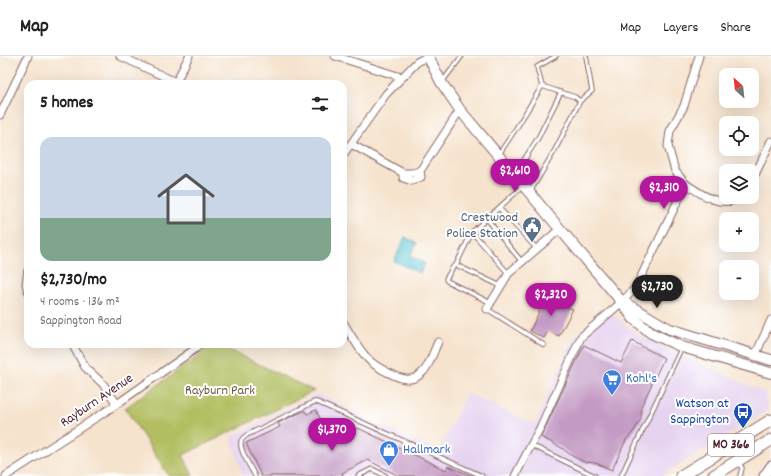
<!DOCTYPE html>
<meta charset="utf-8">
<style>
:root{--surface:#fff;--page:#f2f2f2;--text:#222;--muted:#767676;--line:#e0e0e0;--accent:#b5179e}
body{margin:0;font-family:Dekko,sans-serif;background:var(--page);color:var(--text);height:100vh;display:flex;flex-direction:column;font-size:15px;white-space:nowrap}
*{box-sizing:border-box;margin:0}
p{font-size:13px;color:var(--muted)}
.icon{flex:none;width:22px;height:22px;fill:none;stroke:currentColor;stroke-width:2;stroke-linecap:round;stroke-linejoin:round}
.map{position:relative;flex:1;overflow:hidden}
.panel{position:absolute;left:24px;top:24px;width:323px;height:268px;display:flex;flex-direction:column;background:var(--surface);border-radius:12px;box-shadow:0 4px 16px #0002}
.panel>*{flex:none}
.needle{width:26px;rotate:333deg}
.tools{position:absolute;left:719px;top:12px;display:grid;gap:8px}
.tools a{display:grid;place-items:center;width:40px;height:40px;border-radius:8px;background:var(--surface);box-shadow:0 4px 16px #0002;font-size:20px}
.price{position:absolute;translate:-50% -34px;padding:0 9px;border-radius:14px;background:var(--accent);color:#fff;font-size:13px;line-height:26px;filter:drop-shadow(0 1px 2px #0008)}
.price::after{content:'';position:absolute;left:50%;top:24px;width:12px;height:9px;margin-left:-6px;background:inherit;clip-path:polygon(0 0,100% 0,50% 100%)}
.price.current{background:#222;color:#fff}
ul{padding:0;list-style:none}
li{display:grid;align-content:center;gap:8px;height:212px;padding:0 16px}
li+li{border-top:1px solid var(--line)}
li span{display:grid;place-items:center;height:124px;border-radius:12px;color:#555}
li>.icon{margin-inline-start:auto}
span .icon{width:72px;height:72px;fill:#fffc;stroke-width:1}
li b{font-size:17px}
h2{display:flex;justify-content:space-between;align-items:center;height:48px;padding:0 16px;font-size:17px}
header{display:flex;align-items:center;gap:24px;box-sizing:border-box;height:56px;padding:0 20px;background:var(--surface);border-bottom:1px solid var(--line)}
header strong{font-size:19px}
nav{display:flex;gap:22px;margin-inline-start:auto;font-size:14px}
.map>svg:first-child{display:block}
.built{fill:#e6d3f0}
.green{fill:#b2be60;stroke:#7e6e46}
.water{fill:#5ac6d3;stroke:#52727f}
.building{fill:#c39ac4}
.lines{fill:none;stroke-linecap:round;stroke-linejoin:round}
.service-casing{stroke:#866464;stroke-width:5.5}
.minor-casing{stroke:#866464;stroke-width:9}
.tertiary-casing{stroke:#866464;stroke-width:11}
.secondary-casing{stroke:#866464;stroke-width:12}
.primary-casing{stroke:#866464;stroke-width:13}
.service{stroke:#fff;stroke-width:3.5}
.minor{stroke:#fff;stroke-width:7}
.tertiary{stroke:#fff;stroke-width:9}
.secondary{stroke:#fff;stroke-width:10}
.primary{stroke:#fff;stroke-width:11}
.labels{text-anchor:middle;dominant-baseline:central;stroke-width:4;stroke-linejoin:round;paint-order:stroke}
.shield{fill:#fff;stroke:#80626b;stroke-width:1}
.shield-label{font-size:13px;font-weight:bold;fill:#4a1f2b}
.service-label{font-size:14px;fill:#4e5e75;stroke:#fff;text-anchor:end}
.shop-label{font-size:14px;fill:#366cbe;stroke:#fff;text-anchor:start}
.park-label{font-size:14px;fill:#6e573e;stroke:#fff}
.street-label{font-size:14px;fill:#4a1f2b;stroke:#fff}
.transit-label{font-size:14px;fill:#164399;stroke:#fff;text-anchor:end}
</style>
<header>
<strong>Map</strong>
<nav><a>Map</a><a>Layers</a><a>Share</a></nav>
</header>
<div class="map">
<svg width="771" height="420" viewBox="0 0 771 420">
<rect width="100%" height="100%" fill="#fff"/>
<filter id="ink" filterUnits="userSpaceOnUse"><feTurbulence type="fractalNoise" baseFrequency=".025" numOctaves="2"/><feDisplacementMap in="SourceGraphic" scale="8" xChannelSelector="R" yChannelSelector="G"/><feConvolveMatrix kernelMatrix="1 2 1 2 8 2 1 2 1" color-interpolation-filters="sRGB"/></filter>
<filter id="wash" filterUnits="userSpaceOnUse"><feTurbulence type="fractalNoise" baseFrequency=".012" numOctaves="4" result="noise"/><feDisplacementMap in="SourceGraphic" scale="16" xChannelSelector="R" yChannelSelector="G"/><feGaussianBlur stdDeviation="0.9" result="paint"/><feColorMatrix in="noise" values="0 0 0 0 0 0 0 0 0 0 0 0 0 0 0 0 0 1.4 0 .05"/><feComposite in="paint" operator="in"/></filter>
<g filter="url(#wash)">
<rect width="100%" height="100%" fill="#f6e3cd"/>
<path class="built" d="M 606,253 L 640,280 L 766,337 L 768,354 L 661,420 L 243,420 L 231,381 L 317,338 L 438,396 L 467,337 L 535,368 L 573,283 Z"/>
<path class="green" d="M 210,288 L 217,288 L 314,335 L 183,399 L 193,420 L 169,420 L 125,352 L 196,302 Z"/>
<path class="water" d="M 405,181 L 417,187 L 410,200 L 425,207 L 420,217 L 394,205 Z"/>
<g id="blocks">
<path class="building" d="M 551,236 L 561,241 L 558,247 L 573,253 L 559,280 L 548,275 L 544,282 L 530,275 L 546,241 L 548,242 Z
M 632,285 L 664,302 L 641,351 L 641,363 L 634,375 L 626,384 L 612,414 L 596,407 L 584,406 L 572,400 L 562,392 L 541,381 L 584,289 L 621,307 Z
M 316,354 L 322,366 L 326,364 L 329,371 L 335,368 L 341,380 L 358,372 L 446,414 L 448,410 L 472,420 L 399,420 L 368,404 L 342,417 L 343,420 L 261,420 L 246,387 L 280,371 L 278,367 L 288,362 L 305,355 L 307,358 Z"/>
</g>
</g>
<g filter="url(#ink)">
<use href="#blocks" fill-opacity="0" stroke="#866464" stroke-width="1"/>
<g class="lines">
<g class="service-casing">
<path id="service" d="M 442,26 L 462,0
M 542,30 L 575,41 L 580,45
M 499,98 L 517,71 L 542,30 L 537,11 L 556,0
M 515,118 L 538,82 L 561,36
M 530,136 L 555,94 L 580,45 L 592,35 L 586,0
M 499,152 L 537,193
M 487,163 L 522,206
M 472,176 L 508,217
M 456,209 L 501,230
M 491,247 L 447,225 L 446,223 L 453,211 L 456,209 L 472,176 L 522,131
M 487,253 L 544,289
M 531,389 L 595,420
M 739,407 L 742,412 L 740,420
M 255,420 C 251,412 239,394 241,386 C 241,383 244,381 247,379 L 314,346 L 317,346 L 482,420
M 358,420 L 372,413 L 386,420
M 621,420 L 681,293"/>
</g>
<g class="minor-casing">
<path id="minor" d="M 120,0 L 180,28
M 335,0 L 401,21
M 176,26 L 189,0
M 0,59 L 28,0
M 351,88 L 403,117 L 412,117 L 420,115 L 460,54
M 343,99 L 386,38 L 417,6 L 428,0
M 403,117 L 403,122 L 412,125 L 421,121 L 420,114
M 752,125 L 771,85
M 686,128 L 675,115 L 668,90 L 670,75 L 684,50 L 699,0
M 28,214 L 26,228 L 28,235
M 487,253 L 509,217 L 560,173
M 343,266 C 351,279 358,293 369,304 C 376,311 401,325 410,323 C 415,323 420,319 423,316 C 429,311 434,294 438,286
M 72,288 L 85,311 L 103,328 L 117,348
M 755,300 L 771,264
M 6,420 L 117,348 L 195,293 L 200,288
M 515,420 L 541,370 L 581,281 L 622,246 L 636,231 L 686,128 C 702,139 722,153 741,141"/>
</g>
<g class="tertiary-casing">
<path id="tertiary" d="M 764,420 L 771,410"/>
</g>
<g class="secondary-casing">
<path id="secondary" d="M 428,0 L 441,26 L 460,54 L 560,173 L 622,246 L 633,262 L 651,277 L 682,291 L 771,317
M 623,246 C 639,254 654,265 670,273 L 771,304"/>
</g>
<g class="primary-casing">
<path id="primary" d="M 681,420 L 771,364
M 713,420 L 771,384"/>
</g>
<use href="#service" class="service"/>
<use href="#minor" class="minor"/>
<use href="#tertiary" class="tertiary"/>
<use href="#secondary" class="secondary"/>
<use href="#primary" class="primary"/>
</g>
</g>
<defs>
<g id="civic-pin" transform="scale(1)"><path d="M0 17L-7.5 6A9.5 9.5 0 1 1 7.5 6Z" fill="#5c6f8a" stroke="#fff"/><path d="M-.6-6.5H3V-4.5H.6V-3L4-1V1h2V6H-6V1h2V-1L-.6-3ZM-1.2 2.5V6h2.4V2.5Z" fill="#fff"/></g>
<g id="supermarket-pin" transform="scale(1)"><path d="M0 17L-7.5 6A9.5 9.5 0 1 1 7.5 6Z" fill="#3f7fe0" stroke="#fff"/><path d="M-6-5.5h2.5l.6 2H6L4.5 2H-2.5L-4.4-4H-6ZM-1.5 3.2a1.3 1.3 0 1 0 .1 0ZM3 3.2a1.3 1.3 0 1 0 .1 0Z" fill="#fff"/></g>
<g id="bus-pin" transform="scale(1)"><path d="M0 17L-7.5 6A9.5 9.5 0 1 1 7.5 6Z" fill="#1a4fb4" stroke="#fff"/><path d="M-5-6H5V4H4V6H2V4H-2V6H-4V4H-5ZM-3.5-4V0h7V-4ZM-3.5 1.2v1.5H-2V1.2ZM2 1.2v1.5H3.5V1.2Z" fill="#fff"/></g>
<g id="shop-pin" transform="scale(1)"><path d="M0 17L-7.5 6A9.5 9.5 0 1 1 7.5 6Z" fill="#3f7fe0" stroke="#fff"/><path d="M-5-2.5h2.3a2.7 3.5 0 0 1 5.4 0H5L5.5 6h-11ZM-1.5-2.5h3a1.5 2.3 0 0 0-3 0Z" fill="#fff"/></g>
</defs>
<g fill-rule="evenodd">
<use href="#civic-pin" x="532" y="170"/>
<use href="#supermarket-pin" x="612" y="323"/>
<use href="#bus-pin" x="743" y="356"/>
<use href="#shop-pin" x="389" y="394"/>
</g>
<g class="labels">
<rect class="shield" x="708" y="378" width="46" height="22" rx="3"/>
<g class="shield-label">
<text x="731" y="389">MO 366</text>
</g>
<g class="service-label">
<text x="518" y="162">Crestwood<tspan x="518" dy="16">Police Station</tspan></text>
</g>
<g class="shop-label">
<text x="626" y="323">Kohl's</text>
<text x="403" y="394">Hallmark</text>
</g>
<g class="park-label">
<text x="220" y="335">Rayburn Park</text>
</g>
<g class="street-label">
<text transform="translate(97 345) rotate(-34)">Rayburn Avenue</text>
</g>
<g class="transit-label">
<text x="729" y="348">Watson at<tspan x="729" dy="16">Sappington</tspan></text>
</g>
</g>
</svg>
<div class="tools">
<a><svg class="needle" viewBox="-14 -14 28 28"><path d="M0-13l5 13h-10z" fill="#e53935"/><path d="M0 13l5-13h-10z" fill="#767676"/></svg></a>
<a><svg class="icon" aria-label="locate" viewBox="0 0 24 24"><circle cx="12" cy="12" r="6"/><path d="M12 2v4M12 18v4M2 12h4M18 12h4"/></svg></a>
<a><svg class="icon" aria-label="layers" viewBox="0 0 24 24"><path d="M12 4l9 5-9 5-9-5zM3 14l9 5 9-5"/></svg></a>
<a>+</a>
<a>−</a>
</div>
<b class="price" style="left:515px;top:137px">$2,610</b>
<b class="price" style="left:664px;top:154px">$2,310</b>
<b class="price current" style="left:657px;top:253px">$2,730</b>
<b class="price" style="left:551px;top:261px">$2,320</b>
<b class="price" style="left:332px;top:396px">$1,370</b>
<section class="panel">
<h2>5 homes<svg class="icon" aria-label="filters" viewBox="0 0 24 24"><path d="M4 7h16M4 17h16"/><circle cx="9" cy="7" r="2"/><circle cx="15" cy="17" r="2"/></svg></h2>
<ul>
<li><span style="background:linear-gradient(#c9d6e8 65%,#7fa58c 0)"><svg class="icon" aria-label="home" viewBox="0 0 24 24"><path d="M3 11l9-7 9 7M6 9v11h12V9"/></svg></span><div><b>$2,730/mo</b><p>4 rooms · 136 m²</p><p>Sappington Road</p></div></li>
</ul>
</section>
</div>
